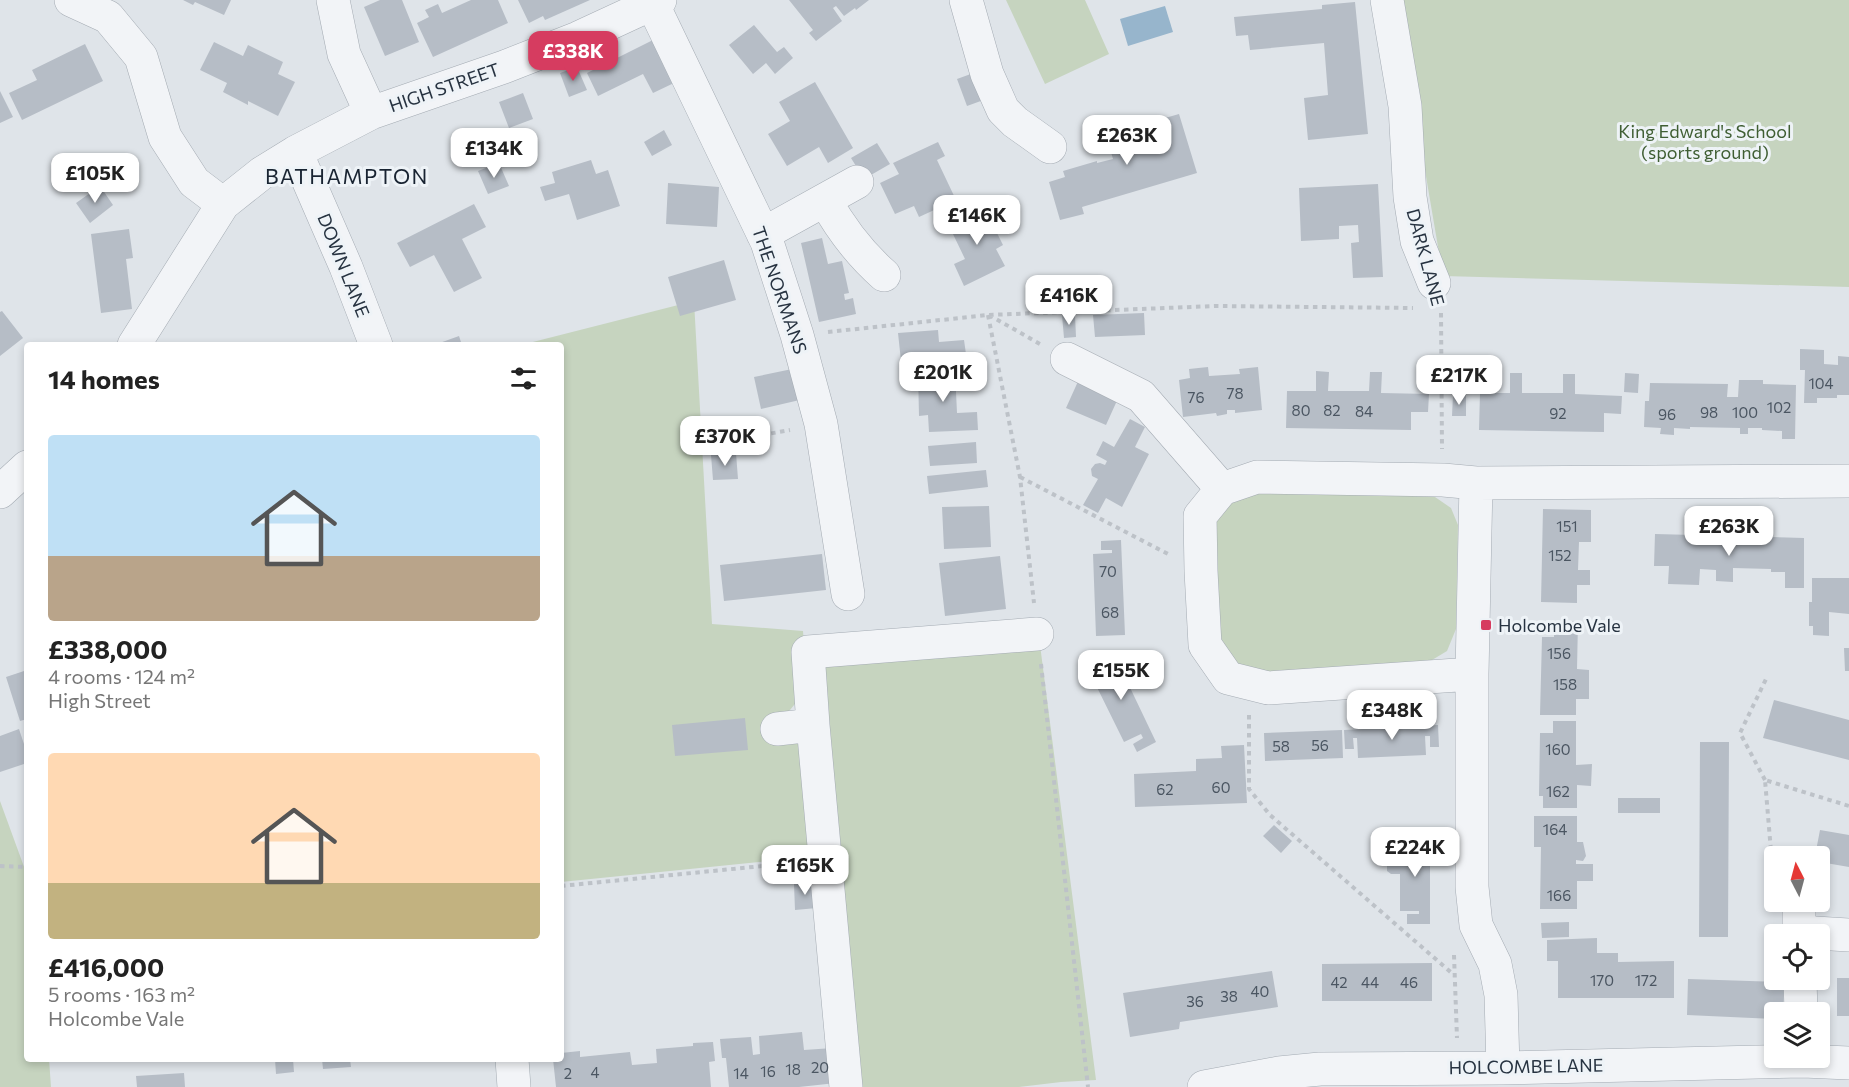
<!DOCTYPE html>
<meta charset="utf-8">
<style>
:root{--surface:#fff;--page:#f2f2f2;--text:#222;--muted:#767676;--accent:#d63c60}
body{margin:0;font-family:Commissioner,sans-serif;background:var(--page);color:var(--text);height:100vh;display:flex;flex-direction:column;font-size:22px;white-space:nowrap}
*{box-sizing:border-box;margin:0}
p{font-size:20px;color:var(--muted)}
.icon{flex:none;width:33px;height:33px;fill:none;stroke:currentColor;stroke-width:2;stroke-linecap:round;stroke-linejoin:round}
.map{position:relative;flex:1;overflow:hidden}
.details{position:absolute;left:24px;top:342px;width:540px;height:720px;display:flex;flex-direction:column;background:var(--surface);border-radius:6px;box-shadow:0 3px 9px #0003}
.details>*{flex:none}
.needle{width:39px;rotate:354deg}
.buttons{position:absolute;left:1764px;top:846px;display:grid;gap:12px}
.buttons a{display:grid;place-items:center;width:66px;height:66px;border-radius:6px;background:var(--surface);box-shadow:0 3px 9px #0003;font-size:30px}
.price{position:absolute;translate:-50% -51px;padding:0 14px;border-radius:12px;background:#fff;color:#222;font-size:20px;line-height:39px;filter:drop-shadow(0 2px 3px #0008)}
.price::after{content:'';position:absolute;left:50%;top:36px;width:18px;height:14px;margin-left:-9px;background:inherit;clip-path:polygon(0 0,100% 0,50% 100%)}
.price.active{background:var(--accent);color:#fff}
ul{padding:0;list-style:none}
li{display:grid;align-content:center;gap:12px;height:318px;padding:0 24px}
li span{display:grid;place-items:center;height:186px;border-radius:6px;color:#555}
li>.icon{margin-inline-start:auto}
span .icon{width:108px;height:108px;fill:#fffc;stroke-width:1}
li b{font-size:26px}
h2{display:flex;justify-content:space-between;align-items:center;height:72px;padding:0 24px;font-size:26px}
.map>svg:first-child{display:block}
.green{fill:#c6d4bf}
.water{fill:#97b5cc}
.building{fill:#b6bdc6}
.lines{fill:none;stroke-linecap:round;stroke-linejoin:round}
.minor-casing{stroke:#a4abb3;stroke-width:34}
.path{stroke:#bdc2c8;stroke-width:4;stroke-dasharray:4.5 4.5;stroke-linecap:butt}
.minor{stroke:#f2f4f7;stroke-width:33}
.poi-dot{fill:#d63c60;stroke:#eef3f7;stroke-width:2}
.labels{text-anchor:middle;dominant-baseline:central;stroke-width:6;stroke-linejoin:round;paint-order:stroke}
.number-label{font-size:15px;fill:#4b5662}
.street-label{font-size:18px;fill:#273341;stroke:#eef3f7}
.park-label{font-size:18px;fill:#3f5e33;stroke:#eef3f7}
.poi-label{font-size:18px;fill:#273341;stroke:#eef3f7;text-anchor:start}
.quarter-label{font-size:21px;letter-spacing:1.5px;fill:#192432;stroke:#eef3f7}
</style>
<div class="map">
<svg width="1849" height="1087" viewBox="0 0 1849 1087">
<rect width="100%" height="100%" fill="#dfe4e9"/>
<path class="green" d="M 1006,0 L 1085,0 L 1109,54 L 1045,84 Z
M 1394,0 L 1849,0 L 1849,287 L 1443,276 L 1400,24 Z
M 694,301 L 712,624 L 803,631 L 807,689 L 790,710 L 775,721 L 811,756 L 817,856 L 561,882 L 561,345 L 521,345 Z
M 1259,491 L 1416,492 L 1435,497 L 1451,508 L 1458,525 L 1456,629 L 1447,651 L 1427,663 L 1269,675 L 1236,667 L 1218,640 L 1214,520 L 1228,498 Z
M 1039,637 L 1096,1080 L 1061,1082 L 1019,1087 L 857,1087 L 812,652 Z
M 0,801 L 27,875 L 27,1059 L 49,1059 L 51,1087 L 0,1087 Z"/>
<path class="water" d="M 1165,6 L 1173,32 L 1128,46 L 1120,19 Z"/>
<path class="building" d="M 183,0 L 231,0 L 224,15 L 195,2 L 193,5 Z
M 380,0 L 402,0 L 419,42 L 385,56 L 364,7 Z
M 471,0 L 498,0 L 508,23 L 433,57 L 417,23 L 429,17 L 425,10 L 438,4 L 442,13 Z
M 518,0 L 590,0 L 545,20 L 543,16 L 529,23 Z
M 789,0 L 869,0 L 856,10 L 855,8 L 844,16 L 836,6 L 833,8 L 842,21 L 816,41 L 809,33 L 813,30 Z
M 1355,2 L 1368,134 L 1308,140 L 1304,98 L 1328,95 L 1324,43 L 1250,50 L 1248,35 L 1236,36 L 1234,17 L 1322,9 L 1322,5 Z
M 754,25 L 777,52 L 784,47 L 793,58 L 775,74 L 766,63 L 753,74 L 729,45 Z
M 653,40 L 674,83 L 653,93 L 643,74 L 598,96 L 587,73 Z
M 214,42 L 243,56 L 248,45 L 283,62 L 278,74 L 295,82 L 278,116 L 248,101 L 248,105 L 223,92 L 227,83 L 200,70 Z
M 85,44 L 103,81 L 22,120 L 9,93 L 37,80 L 32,70 Z
M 577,67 L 587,90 L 569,97 L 560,73 Z
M 979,71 L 989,98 L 967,106 L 957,79 Z
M 815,82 L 853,148 L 828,163 L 819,147 L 787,166 L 768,134 L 790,121 L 779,102 Z
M 0,91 L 13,117 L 0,123 Z
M 523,93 L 533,119 L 509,128 L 499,102 Z
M 1179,114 L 1197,173 L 1082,207 L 1084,214 L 1060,220 L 1049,182 L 1065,177 L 1063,171 L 1097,161 L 1097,163 L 1113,159 L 1106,135 Z
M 664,130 L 672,145 L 652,156 L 644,142 Z
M 938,142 L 945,156 L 937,160 L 956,200 L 919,217 L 914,206 L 895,214 L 880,183 L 899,174 L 893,163 Z
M 877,143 L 890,164 L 864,179 L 851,158 Z
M 591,160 L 596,174 L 608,170 L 620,206 L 577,220 L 569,194 L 545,201 L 540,187 L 555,183 L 552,172 Z
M 499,163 L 509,186 L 488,194 L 478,171 Z
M 668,183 L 719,187 L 717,227 L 666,224 Z
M 1378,184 L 1383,277 L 1353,278 L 1351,243 L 1359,242 L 1358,225 L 1339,226 L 1339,239 L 1301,241 L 1299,188 Z
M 100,186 L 113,205 L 90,223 L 76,203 Z
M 474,204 L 486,227 L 462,239 L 482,278 L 454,292 L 434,255 L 410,267 L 397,243 Z
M 981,207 L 986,218 L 989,217 L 1003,245 L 996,249 L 1005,266 L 964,286 L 954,264 L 965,259 L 952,232 L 957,230 L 952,221 Z
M 129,229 L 133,258 L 126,259 L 132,309 L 101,313 L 91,234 Z
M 822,238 L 828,264 L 842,261 L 849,293 L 844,294 L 845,300 L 853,298 L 856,314 L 819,322 L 801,243 Z
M 724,260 L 736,300 L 680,316 L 668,277 Z
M 2,311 L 23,338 L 0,356 L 0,312 Z
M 1144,313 L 1145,335 L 1095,337 L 1093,315 Z
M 1062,315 L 1075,315 L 1076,337 L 1064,338 Z
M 938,330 L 939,342 L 964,340 L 966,354 L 901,361 L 898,333 Z
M 459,336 L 462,345 L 434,345 Z
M 1800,349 L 1824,350 L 1824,364 L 1838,365 L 1838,356 L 1849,357 L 1849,395 L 1837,395 L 1837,398 L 1817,398 L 1817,403 L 1804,403 L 1805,370 L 1800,370 Z
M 1208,367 L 1209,376 L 1240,374 L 1239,369 L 1258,367 L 1262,410 L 1235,413 L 1235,410 L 1227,410 L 1227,414 L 1217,416 L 1216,413 L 1183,417 L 1179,380 L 1190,378 L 1189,369 Z
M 797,368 L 804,399 L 761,409 L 754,377 Z
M 955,370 L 957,413 L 977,412 L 978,430 L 929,432 L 928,415 L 919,416 L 918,372 Z
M 1316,371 L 1329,372 L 1328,391 L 1369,391 L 1370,372 L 1382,372 L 1381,393 L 1429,394 L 1428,412 L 1411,412 L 1411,430 L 1286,428 L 1287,391 L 1316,391 Z
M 1510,373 L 1522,373 L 1522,393 L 1563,393 L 1563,374 L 1575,374 L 1575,394 L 1622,396 L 1621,414 L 1604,413 L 1604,432 L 1479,430 L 1480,393 L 1510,393 Z
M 1625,373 L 1639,374 L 1638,393 L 1624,392 Z
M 1080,377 L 1120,394 L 1106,425 L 1066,408 Z
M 1739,380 L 1763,380 L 1763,384 L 1796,385 L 1795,439 L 1782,439 L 1782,431 L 1762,430 L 1762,428 L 1748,428 L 1748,434 L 1740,434 L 1740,428 L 1690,427 L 1690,429 L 1674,428 L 1674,435 L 1660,434 L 1661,428 L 1644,427 L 1645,401 L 1649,401 L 1650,383 L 1728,384 L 1727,397 L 1738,397 Z
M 1453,395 L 1466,395 L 1466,416 L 1452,416 Z
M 1130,419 L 1145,427 L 1135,447 L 1149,454 L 1122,507 L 1106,498 L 1098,513 L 1083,505 L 1098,479 L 1092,476 L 1091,469 L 1095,464 L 1100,463 L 1105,465 L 1107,461 L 1096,455 L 1103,441 L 1114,447 Z
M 976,442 L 977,463 L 930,466 L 928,446 Z
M 736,453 L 738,479 L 713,480 L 711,455 Z
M 986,470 L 988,487 L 929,494 L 927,476 Z
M 989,506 L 991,547 L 944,549 L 942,507 Z
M 1543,509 L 1591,510 L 1591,542 L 1579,542 L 1578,570 L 1590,570 L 1590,585 L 1577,585 L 1577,603 L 1541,602 Z
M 1655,534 L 1804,538 L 1804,588 L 1785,588 L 1785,572 L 1771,572 L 1771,569 L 1733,568 L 1733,582 L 1716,581 L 1716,570 L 1700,569 L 1699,585 L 1668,584 L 1669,566 L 1654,566 Z
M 1121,540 L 1125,635 L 1096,636 L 1093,554 L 1112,553 L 1112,550 L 1101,550 L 1101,541 Z
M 822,554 L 826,590 L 724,601 L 720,565 Z
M 1000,556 L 1006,609 L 945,616 L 939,563 Z
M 1812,578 L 1849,578 L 1849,614 L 1829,612 L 1829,636 L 1813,635 L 1813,626 L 1809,626 L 1809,602 L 1812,602 Z
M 1554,621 L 1578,621 L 1577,669 L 1589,670 L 1589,699 L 1576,699 L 1576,715 L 1540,715 L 1542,637 L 1554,637 Z
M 1844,648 L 1849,648 L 1849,671 L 1845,671 Z
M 1113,652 L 1156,742 L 1137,752 L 1133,744 L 1143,738 L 1141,734 L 1124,742 L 1086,665 Z
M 27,670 L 27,719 L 20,721 L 6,677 Z
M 1774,700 L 1849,720 L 1849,760 L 1763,738 Z
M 745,718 L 748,750 L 675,756 L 672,725 Z
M 1553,721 L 1576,721 L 1576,765 L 1592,764 L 1591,786 L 1577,785 L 1577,808 L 1543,808 L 1543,796 L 1539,796 L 1540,733 L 1553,733 Z
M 1438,725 L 1439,747 L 1430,747 L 1430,736 L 1425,736 L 1426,755 L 1358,758 L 1357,738 L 1353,738 L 1354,749 L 1345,749 L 1344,730 Z
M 19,729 L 27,753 L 27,763 L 0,772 L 0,736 Z
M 1342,730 L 1343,758 L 1265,761 L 1264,733 Z
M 1700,742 L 1729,742 L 1728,937 L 1699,937 Z
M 1244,745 L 1247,803 L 1135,807 L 1134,774 L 1196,771 L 1196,759 L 1222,758 L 1221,746 Z
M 1618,798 L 1660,798 L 1660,813 L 1618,813 Z
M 1534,816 L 1577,816 L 1577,842 L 1583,842 L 1586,856 L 1583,861 L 1576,860 L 1576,864 L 1593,864 L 1593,881 L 1577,881 L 1577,909 L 1540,909 L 1541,847 L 1534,847 Z
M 1274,825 L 1292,841 L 1281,853 L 1263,836 Z
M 1411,830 L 1430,830 L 1430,924 L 1407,924 L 1407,914 L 1419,914 L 1419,911 L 1400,911 L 1400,874 L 1391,874 L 1387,871 L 1387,865 L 1391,861 L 1402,861 L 1402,843 L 1422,843 L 1422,838 L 1411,838 Z
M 1820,830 L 1849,835 L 1849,867 L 1820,862 L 1820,856 L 1815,856 Z
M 815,882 L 817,908 L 795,910 L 794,884 Z
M 1569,922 L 1569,937 L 1542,938 L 1541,923 Z
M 1597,938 L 1597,953 L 1618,953 L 1618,962 L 1674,961 L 1674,998 L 1558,998 L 1558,961 L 1547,961 L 1547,940 Z
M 1432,963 L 1432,1001 L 1322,1001 L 1322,964 Z
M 1272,971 L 1278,1007 L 1180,1022 L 1179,1029 L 1130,1037 L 1123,993 Z
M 1837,978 L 1849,978 L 1849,1016 L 1837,1016 Z
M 1688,979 L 1784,982 L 1783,1012 L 1774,1012 L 1774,1019 L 1687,1015 Z
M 802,1032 L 804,1050 L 833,1048 L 836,1083 L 799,1087 L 729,1087 L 726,1058 L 722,1058 L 720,1039 L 751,1037 L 753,1055 L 760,1054 L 759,1036 Z
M 713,1042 L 715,1061 L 709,1062 L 711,1087 L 556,1087 L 553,1059 L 561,1059 L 561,1053 L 580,1051 L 580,1057 L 630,1052 L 632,1065 L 657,1063 L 656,1049 L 693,1046 L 693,1043 Z
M 275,1059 L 293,1059 L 294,1072 L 276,1074 Z
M 322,1059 L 350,1059 L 351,1067 L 323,1069 Z
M 184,1073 L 185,1087 L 137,1087 L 136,1076 Z"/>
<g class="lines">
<g class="minor-casing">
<path id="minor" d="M 71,0 L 108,17 L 141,57 L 165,137 L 194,182 L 223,204
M 333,0 L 344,54 L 371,113
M 966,0 L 987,74 L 1003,110 L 1015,122 L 1050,147
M 1387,0 L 1405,106 L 1410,197 L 1417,241 L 1434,283
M 653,5 L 767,242 L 797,335 L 821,424 L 848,594
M 296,152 L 346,267 L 376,345
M 825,200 C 841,229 859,253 884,275
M 763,234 L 857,182
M 134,345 L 223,204 L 262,173 L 296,152 L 371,113 L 504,67 L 578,38 L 660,0
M 1067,359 L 1141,396 L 1222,489
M 1257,477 L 1443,480 L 1476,483 L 1472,674 L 1268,688 L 1228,678 L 1205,645 L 1201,571 L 1200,516 L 1222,489 Z
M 1476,483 L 1849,481
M 0,492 L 27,467
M 1472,674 L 1472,887 L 1476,925 L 1495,964 L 1501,995 L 1503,1068
M 813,725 L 808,652 L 1037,634
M 777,729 L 813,725 L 846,1087
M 1799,902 L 1799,934
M 1799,932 L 1849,935
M 1800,980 L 1801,1012
M 512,1059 L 514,1087
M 1204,1087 L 1279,1073 L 1320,1069 L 1503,1068 L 1803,1061 L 1849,1063"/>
</g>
<path class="path" d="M 1441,313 L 1442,449
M 988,315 L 1020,477 L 1034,603
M 989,315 L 1040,344
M 828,332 L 988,315 L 1216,306 L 1413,308
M 718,443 L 790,430
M 1020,477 L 1168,554
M 1041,664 L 1088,1087
M 1249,715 L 1249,789 L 1270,815 L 1454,975
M 1765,780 L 1740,733 L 1767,677
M 0,866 L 27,867
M 1774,876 L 1773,875 L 1765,780 L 1849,806
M 561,886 L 793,863
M 1454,955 L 1457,1038"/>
<use href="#minor" class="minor"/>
</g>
<rect class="poi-dot" x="1480" y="619" width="12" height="12" rx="3"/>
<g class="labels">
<g class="number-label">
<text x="1821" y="383">104</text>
<text x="1235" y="393">78</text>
<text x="1196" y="397">76</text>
<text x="1779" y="407">102</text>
<text x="1301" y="410">80</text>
<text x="1332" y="410">82</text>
<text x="1364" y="411">84</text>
<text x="1709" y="412">98</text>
<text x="1745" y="412">100</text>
<text x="1558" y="413">92</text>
<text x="1667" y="414">96</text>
<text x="1567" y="526">151</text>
<text x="1560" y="555">152</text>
<text x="1108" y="571">70</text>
<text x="1110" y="612">68</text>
<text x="1559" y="653">156</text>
<text x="1565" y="684">158</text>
<text x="1320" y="745">56</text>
<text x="1281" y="746">58</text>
<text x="1558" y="749">160</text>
<text x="1221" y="787">60</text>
<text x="1165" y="789">62</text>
<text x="1558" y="791">162</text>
<text x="1555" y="829">164</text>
<text x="1559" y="895">166</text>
<text x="1602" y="980">170</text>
<text x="1646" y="980">172</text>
<text x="1339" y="982">42</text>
<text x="1370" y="982">44</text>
<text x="1409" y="982">46</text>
<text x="1260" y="991">40</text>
<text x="1229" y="996">38</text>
<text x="1195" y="1001">36</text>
<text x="820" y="1067">20</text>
<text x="793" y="1069">18</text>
<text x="768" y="1071">16</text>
<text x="595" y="1072">4</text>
<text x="568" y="1073">2</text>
<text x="741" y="1073">14</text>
</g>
<g class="street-label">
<text transform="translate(444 87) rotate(-19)">HIGH STREET</text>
<text transform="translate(1426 257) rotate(75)">DARK LANE</text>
<text transform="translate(344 265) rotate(68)">DOWN LANE</text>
<text transform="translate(780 290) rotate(71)">THE NORMANS</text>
<text transform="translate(1526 1066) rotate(-1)">HOLCOMBE LANE</text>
</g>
<g class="park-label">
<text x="1705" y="131">King Edward's School<tspan x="1705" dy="21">(sports ground)</tspan></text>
</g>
<g class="poi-label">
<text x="1498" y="625">Holcombe Vale</text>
</g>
<g class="quarter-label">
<text x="347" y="175">BATHAMPTON</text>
</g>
</g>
</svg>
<div class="buttons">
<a><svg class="needle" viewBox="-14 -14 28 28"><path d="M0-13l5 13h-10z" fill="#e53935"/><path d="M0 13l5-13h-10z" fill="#767676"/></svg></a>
<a><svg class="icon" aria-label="locate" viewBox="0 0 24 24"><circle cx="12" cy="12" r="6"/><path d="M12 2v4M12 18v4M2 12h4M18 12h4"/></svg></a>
<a><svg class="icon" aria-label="layers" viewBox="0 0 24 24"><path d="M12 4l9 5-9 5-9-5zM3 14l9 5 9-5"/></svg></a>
</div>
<b class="price active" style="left:573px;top:82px">£338K</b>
<b class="price" style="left:1127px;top:166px">£263K</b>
<b class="price" style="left:494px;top:179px">£134K</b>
<b class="price" style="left:95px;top:204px">£105K</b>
<b class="price" style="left:977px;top:246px">£146K</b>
<b class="price" style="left:1069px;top:326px">£416K</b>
<b class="price" style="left:943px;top:403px">£201K</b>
<b class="price" style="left:1459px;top:406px">£217K</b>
<b class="price" style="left:725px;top:467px">£370K</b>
<b class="price" style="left:1729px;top:557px">£263K</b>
<b class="price" style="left:1121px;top:701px">£155K</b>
<b class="price" style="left:1392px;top:741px">£348K</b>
<b class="price" style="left:1415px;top:878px">£224K</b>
<b class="price" style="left:805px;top:896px">£165K</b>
<section class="details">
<h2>14 homes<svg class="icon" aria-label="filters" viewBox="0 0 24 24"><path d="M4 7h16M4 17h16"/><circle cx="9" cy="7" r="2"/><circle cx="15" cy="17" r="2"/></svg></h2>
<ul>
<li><span style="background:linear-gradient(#bfe0f5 65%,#b9a48a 0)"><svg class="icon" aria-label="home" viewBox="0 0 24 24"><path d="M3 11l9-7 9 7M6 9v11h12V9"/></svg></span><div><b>£338,000</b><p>4 rooms · 124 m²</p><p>High Street</p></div></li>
<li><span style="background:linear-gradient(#ffd9b3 70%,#c2b280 0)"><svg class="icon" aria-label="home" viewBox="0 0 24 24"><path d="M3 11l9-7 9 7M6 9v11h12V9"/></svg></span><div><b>£416,000</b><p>5 rooms · 163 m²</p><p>Holcombe Vale</p></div></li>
</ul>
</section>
</div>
